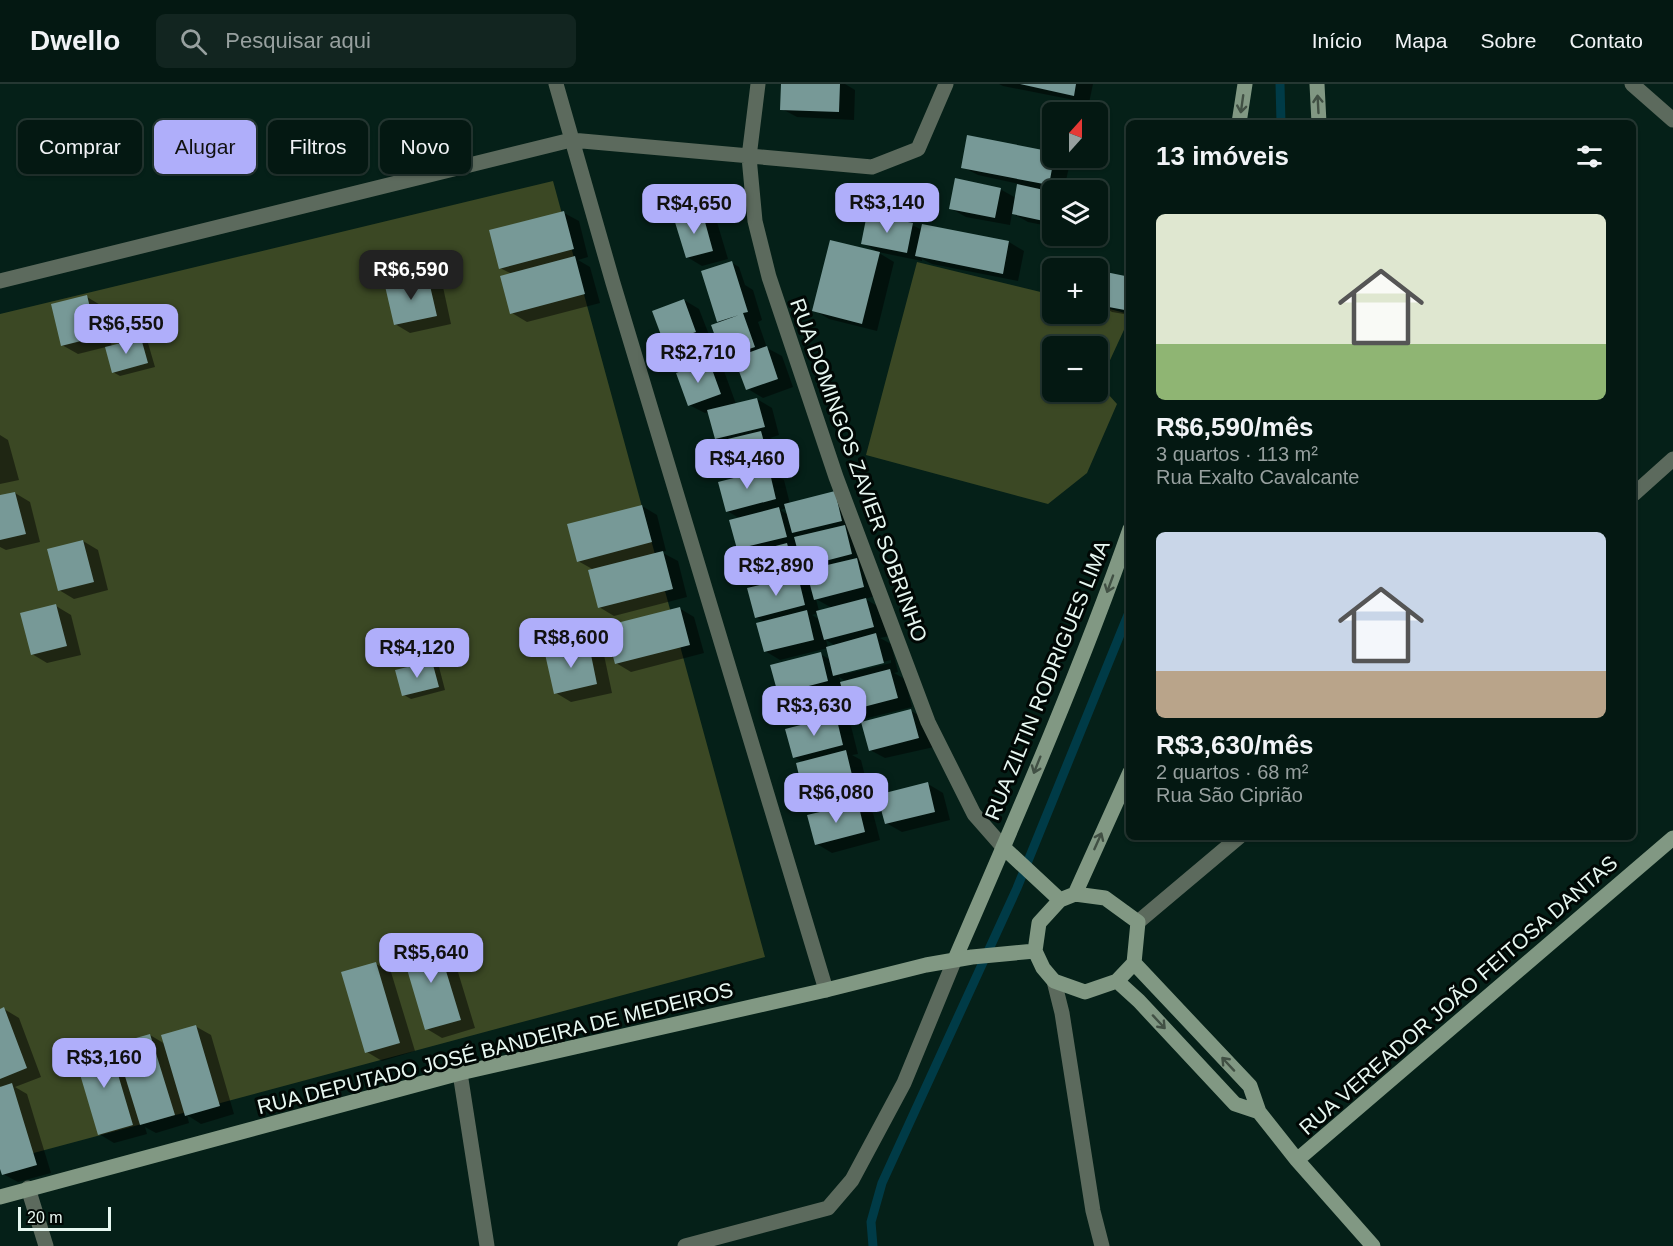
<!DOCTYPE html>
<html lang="pt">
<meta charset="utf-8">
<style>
:root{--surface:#041812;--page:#122520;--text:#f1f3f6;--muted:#97a09f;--line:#253732;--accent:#afaefa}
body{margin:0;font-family:Arial,sans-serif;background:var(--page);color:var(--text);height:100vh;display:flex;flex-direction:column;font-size:22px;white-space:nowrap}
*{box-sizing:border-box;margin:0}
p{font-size:20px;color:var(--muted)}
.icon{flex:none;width:33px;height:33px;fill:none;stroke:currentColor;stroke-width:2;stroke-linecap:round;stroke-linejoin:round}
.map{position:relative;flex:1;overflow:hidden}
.panel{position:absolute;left:1126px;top:36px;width:510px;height:720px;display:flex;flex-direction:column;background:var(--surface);border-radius:9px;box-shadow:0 2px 4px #0004,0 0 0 2px var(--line)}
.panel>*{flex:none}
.hud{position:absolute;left:18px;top:36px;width:570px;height:54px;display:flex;gap:12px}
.needle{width:39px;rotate:21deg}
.tools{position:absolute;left:1042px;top:18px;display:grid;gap:12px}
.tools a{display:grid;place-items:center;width:66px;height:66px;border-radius:9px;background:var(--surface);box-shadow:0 2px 4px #0004,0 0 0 2px var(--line);font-size:30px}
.scale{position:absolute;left:18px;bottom:15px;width:93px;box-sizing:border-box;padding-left:6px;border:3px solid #e7f7f1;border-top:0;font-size:16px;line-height:21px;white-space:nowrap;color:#e7f7f1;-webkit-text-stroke:4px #010805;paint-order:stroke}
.price{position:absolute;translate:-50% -51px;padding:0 14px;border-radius:12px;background:var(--accent);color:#111;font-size:20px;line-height:39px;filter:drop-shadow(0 2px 3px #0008)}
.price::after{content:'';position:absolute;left:50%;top:36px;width:18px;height:14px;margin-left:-9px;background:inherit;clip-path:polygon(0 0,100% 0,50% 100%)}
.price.active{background:#222;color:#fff}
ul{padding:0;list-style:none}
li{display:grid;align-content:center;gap:12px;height:318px;padding:0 30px}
li span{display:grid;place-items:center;height:186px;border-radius:9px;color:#555}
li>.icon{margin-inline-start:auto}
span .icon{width:108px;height:108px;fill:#fffc;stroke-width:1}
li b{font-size:26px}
h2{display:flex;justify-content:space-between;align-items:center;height:72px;padding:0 30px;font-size:26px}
.chip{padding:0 21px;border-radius:9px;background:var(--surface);box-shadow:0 2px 4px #0004,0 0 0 2px var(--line);font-size:21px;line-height:54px}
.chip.active{background:var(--accent);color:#111}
header{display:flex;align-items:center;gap:36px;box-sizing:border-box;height:84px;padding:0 30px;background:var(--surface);border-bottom:2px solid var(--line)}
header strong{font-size:28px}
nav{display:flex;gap:33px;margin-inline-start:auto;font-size:21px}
.search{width:420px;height:54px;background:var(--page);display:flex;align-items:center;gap:15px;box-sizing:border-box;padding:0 21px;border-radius:9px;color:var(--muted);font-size:22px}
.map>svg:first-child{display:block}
.green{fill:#3b4824;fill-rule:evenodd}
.shadow{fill:#0007;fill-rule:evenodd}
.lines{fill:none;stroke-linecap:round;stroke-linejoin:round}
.stream{stroke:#003b47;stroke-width:9}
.building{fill:#779997}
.street{stroke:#5c6a5d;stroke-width:15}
.secondary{stroke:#819883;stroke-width:15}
.oneway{stroke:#415044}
.labels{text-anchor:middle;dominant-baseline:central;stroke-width:6;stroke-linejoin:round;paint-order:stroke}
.street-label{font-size:21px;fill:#e7f7f1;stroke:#010805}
</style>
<header>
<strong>Dwello</strong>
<div class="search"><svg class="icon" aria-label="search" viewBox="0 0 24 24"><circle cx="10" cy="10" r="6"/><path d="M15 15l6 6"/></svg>Pesquisar aqui</div>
<nav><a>Início</a><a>Mapa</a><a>Sobre</a><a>Contato</a></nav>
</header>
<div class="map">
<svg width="1673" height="1162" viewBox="0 0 1673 1162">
<rect width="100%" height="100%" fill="#052018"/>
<path class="green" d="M 553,97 L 765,873 L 0,1078 L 0,230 Z
M 917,178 L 1053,211 L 1053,230 L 1098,230 L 1098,222 L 1129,230 L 1129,235 L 1099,300 L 1117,320 L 1087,389 L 1048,420 L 866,371 ZM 1053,262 L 1098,262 L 1098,308 L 1053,308 Z"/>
<path class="shadow" d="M 782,0 L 845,0 L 855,6 L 854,36 L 797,33 L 782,25 Z
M 999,0 L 1093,0 L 1089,19 L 1003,2 Z
M 1053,74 L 1061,74 L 1070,78 L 1064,106 L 1053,106 L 1053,143 L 1028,138 L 1012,129 L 1010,141 L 966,133 L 950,124 L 1000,105 L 1016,114 L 1019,100 L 978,91 L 963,83 Z
M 564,129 L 579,137 L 588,173 L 578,176 L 590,183 L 600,219 L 527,238 L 512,229 L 512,190 L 500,184 Z
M 702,129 L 717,138 L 728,175 L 702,182 L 687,173 Z
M 912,141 L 922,146 L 923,142 L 1009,158 L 1024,167 L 1018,197 L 932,180 L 922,175 L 922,177 L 878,168 L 863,159 Z
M 879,169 L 894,178 L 877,247 L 829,235 L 814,226 Z
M 732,179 L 739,183 L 745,201 L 753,206 L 762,236 L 758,238 L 767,264 L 782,272 L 793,303 L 763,314 L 748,305 L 739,281 L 724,273 L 722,239 L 718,237 Z
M 428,194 L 443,203 L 451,240 L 410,249 L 395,240 Z
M 1130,194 L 1130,231 L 1112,228 L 1098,220 L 1098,211 Z
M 87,213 L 102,222 L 112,263 L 141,255 L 148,259 L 155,283 L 120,292 L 113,288 L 106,263 L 78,270 L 62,261 Z
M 684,216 L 699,225 L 711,256 L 681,267 L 665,258 Z
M 708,278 L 724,287 L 736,320 L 757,315 L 772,324 L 779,351 L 770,354 L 776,357 L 783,384 L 770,388 L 784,396 L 790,420 L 834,408 L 878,511 L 865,515 L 881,524 L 889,552 L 880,554 L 891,560 L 898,588 L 894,589 L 905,595 L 912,623 L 864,635 L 849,626 L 844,605 L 794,618 L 779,609 L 820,570 L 831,576 L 828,564 L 780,576 L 765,567 L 765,538 L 756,533 L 753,504 L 745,500 L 749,470 L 738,464 L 741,435 L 727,427 L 733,396 L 720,388 L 722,358 L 716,354 L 709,328 L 705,329 L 689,321 ZM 787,424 L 789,431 L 780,426 ZM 798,462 L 800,469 L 791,464 ZM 816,515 L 832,524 L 819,527 ZM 819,529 L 820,536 L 812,531 ZM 826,556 L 836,562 L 828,564 ZM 891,576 L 891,579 L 845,590 L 845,587 ZM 839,593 L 847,598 L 841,599 Z
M 0,351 L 8,356 L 19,396 L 0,400 Z
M 15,409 L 30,418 L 40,458 L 6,466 L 0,463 L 0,413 Z
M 642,422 L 657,431 L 666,467 L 661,468 L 678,477 L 687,513 L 614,532 L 599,523 L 594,486 L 578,477 Z
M 83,457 L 98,466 L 108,506 L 74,515 L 59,506 Z
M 56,522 L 71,531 L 81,571 L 47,579 L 32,570 Z
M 679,524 L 694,533 L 704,569 L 631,588 L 616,579 Z
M 588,562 L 604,571 L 612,609 L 571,618 L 556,609 Z
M 431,578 L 439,583 L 445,606 L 411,615 L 404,611 Z
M 911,627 L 926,635 L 934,663 L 885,674 L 870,666 Z
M 836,634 L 851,642 L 858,670 L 852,671 L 861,676 L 868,704 L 820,716 L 805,707 L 803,678 L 794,673 Z
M 928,700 L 943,709 L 950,736 L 902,748 L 886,739 Z
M 858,721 L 873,729 L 880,756 L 832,769 L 817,760 Z
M 436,856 L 451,865 L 475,944 L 442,954 L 427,945 Z
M 376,880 L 391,888 L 415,967 L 382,977 L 367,968 Z
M 4,925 L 19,934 L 41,993 L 15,1003 L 27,1010 L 51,1089 L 18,1098 L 3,1090 L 0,1079 L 0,1004 L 2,1004 L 0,1002 L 0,926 Z
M 195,942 L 211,951 L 234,1030 L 201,1040 L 187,1031 L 189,1039 L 156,1049 L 145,1043 L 147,1050 L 114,1059 L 99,1050 L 108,962 L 118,967 L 150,951 L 165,960 Z"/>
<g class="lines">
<path class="stream" d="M 1280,0 L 1281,39
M 873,1162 L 871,1138 L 882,1099 L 1017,804 L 1130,526"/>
</g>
<path class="building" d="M 781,0 L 840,0 L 839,28 L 780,26 Z
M 1020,0 L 1076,0 L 1074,12 Z
M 967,51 L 1053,68 L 1054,74 L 1049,101 L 961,84 Z
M 955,94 L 1001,104 L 995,134 L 949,125 Z
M 1017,100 L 1053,108 L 1053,139 L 1012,130 Z
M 564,127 L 574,165 L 499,185 L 489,146 Z
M 702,127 L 713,167 L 686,174 L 674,135 Z
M 867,130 L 913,139 L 907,169 L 861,160 Z
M 922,140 L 1009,157 L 1003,190 L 915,172 Z
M 830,156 L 880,168 L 862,240 L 812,227 Z
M 575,172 L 585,210 L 510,230 L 500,192 Z
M 732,177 L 748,228 L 743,229 L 755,263 L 723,274 L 711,241 L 739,231 L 717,238 L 701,187 Z
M 1101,187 L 1130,193 L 1130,227 L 1098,221 L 1098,202 Z
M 428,193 L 437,232 L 394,241 L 385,202 Z
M 87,211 L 97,253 L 61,262 L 51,220 Z
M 684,215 L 696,248 L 664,259 L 652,227 Z
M 141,254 L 148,279 L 112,289 L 105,263 Z
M 767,262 L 778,295 L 746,306 L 734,274 Z
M 709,277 L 721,310 L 688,322 L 676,289 Z
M 757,314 L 765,343 L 715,355 L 707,326 Z
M 761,347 L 769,376 L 718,389 L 711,359 Z
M 769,385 L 776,415 L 726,428 L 718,398 Z
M 835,407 L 842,437 L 792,449 L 784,420 Z
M 15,408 L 26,450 L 0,456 L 0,411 Z
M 642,421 L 652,458 L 577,478 L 567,440 Z
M 779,423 L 787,453 L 737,465 L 729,436 Z
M 845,441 L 852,470 L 802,483 L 794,453 Z
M 83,456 L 94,498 L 58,507 L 47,465 Z
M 787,459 L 795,489 L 744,501 L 737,472 Z
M 663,467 L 673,505 L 598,524 L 588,486 Z
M 857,474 L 864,503 L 814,516 L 806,486 Z
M 798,492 L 805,521 L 755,534 L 747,504 Z
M 866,514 L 874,543 L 824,556 L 816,527 Z
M 56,520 L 67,562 L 31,571 L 20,529 Z
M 680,523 L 690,561 L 615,580 L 605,542 Z
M 807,526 L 814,556 L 764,568 L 756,539 Z
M 876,549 L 884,579 L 833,592 L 826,563 Z
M 589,561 L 597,600 L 554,610 L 545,570 Z
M 821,568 L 828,597 L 778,610 L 770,581 Z
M 432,577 L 439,603 L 402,612 L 395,586 Z
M 890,585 L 898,614 L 848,627 L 840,598 Z
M 911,625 L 919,654 L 869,667 L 861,638 Z
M 836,632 L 843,661 L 793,674 L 785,645 Z
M 846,666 L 853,695 L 803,708 L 796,679 Z
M 928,698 L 935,728 L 885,740 L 877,711 Z
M 858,719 L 865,748 L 815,761 L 807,731 Z
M 436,854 L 461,936 L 425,946 L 401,865 Z
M 376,878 L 400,959 L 365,969 L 341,888 Z
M 4,923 L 27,984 L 0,995 L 0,925 Z
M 196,941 L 220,1022 L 185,1032 L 161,951 Z
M 150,950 L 175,1031 L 140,1041 L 115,960 Z
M 109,960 L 133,1041 L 98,1051 L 74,970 Z
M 12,999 L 37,1081 L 2,1091 L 0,1085 L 0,1003 Z"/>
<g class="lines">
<path class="street" d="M 556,0 L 613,199 L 826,906
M 758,0 L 749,73 L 755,137 L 769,193 L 836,393 L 928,638 L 974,730 L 1003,763
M 1632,0 L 1673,36
M 0,197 L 571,56 L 872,83 L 918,65 L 946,0
M 1634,410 L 1673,375
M 1138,838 L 1239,753
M 1054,897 L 1062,929 L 1093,1127 L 1102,1162
M 460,989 L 487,1162
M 28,1104 L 46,1162
M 685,1162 L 828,1124 L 852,1096 L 904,999 L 955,875"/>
<path class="secondary" d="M 1317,0 L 1319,39
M 1239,39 L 1245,0
M 1003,763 L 1060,816
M 1075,810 L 1105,814 L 1138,838 L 1134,879 L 1117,897 L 1085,908 L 1054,897 L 1043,884 L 1035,867 L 1039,839 L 1060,816 Z
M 1075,810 L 1130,688
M 955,875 C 1016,734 1079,590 1130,445
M 1134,879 L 1250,1002 L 1259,1028 L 1297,1076 L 1373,1162
M 1117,897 L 1139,917 L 1235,1020 L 1259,1028
M 1297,1076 L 1673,754
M 0,1113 L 460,989 L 826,906 L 926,881 L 972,873 L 1035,867"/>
</g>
<defs><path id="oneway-shaft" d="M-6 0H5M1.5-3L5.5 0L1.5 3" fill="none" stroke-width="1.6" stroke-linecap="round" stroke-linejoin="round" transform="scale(1.5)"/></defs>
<g class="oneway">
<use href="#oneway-shaft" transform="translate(1242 20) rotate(98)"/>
<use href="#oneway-shaft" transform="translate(1318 20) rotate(-93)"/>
<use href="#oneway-shaft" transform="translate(1110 500) rotate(110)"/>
<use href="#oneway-shaft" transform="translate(1037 681) rotate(112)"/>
<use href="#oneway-shaft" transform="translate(1098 757) rotate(-66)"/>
<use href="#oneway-shaft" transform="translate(1159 938) rotate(47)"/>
<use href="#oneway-shaft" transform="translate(1228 980) rotate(-133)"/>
</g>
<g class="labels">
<g class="street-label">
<text transform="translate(859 386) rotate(70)">RUA DOMINGOS ZAVIER SOBRINHO</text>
<text transform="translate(1047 596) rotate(-68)">RUA ZILTIN RODRIGUES LIMA</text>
<text transform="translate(1458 911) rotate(-41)">RUA VEREADOR JOÃO FEITOSA DANTAS</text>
<text transform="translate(495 964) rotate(-14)">RUA DEPUTADO JOSÉ BANDEIRA DE MEDEIROS</text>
</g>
</g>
</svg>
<div class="tools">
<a><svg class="needle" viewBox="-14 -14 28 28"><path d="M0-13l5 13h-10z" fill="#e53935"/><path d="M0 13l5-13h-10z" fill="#97a09f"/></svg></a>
<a><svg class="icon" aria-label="layers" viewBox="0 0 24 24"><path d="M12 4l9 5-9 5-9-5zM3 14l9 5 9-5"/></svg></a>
<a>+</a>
<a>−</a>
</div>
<div class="scale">20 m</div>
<b class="price" style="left:887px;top:150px">R$3,140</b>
<b class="price" style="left:694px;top:151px">R$4,650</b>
<b class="price active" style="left:411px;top:217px">R$6,590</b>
<b class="price" style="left:126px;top:271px">R$6,550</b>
<b class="price" style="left:698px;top:300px">R$2,710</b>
<b class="price" style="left:747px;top:406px">R$4,460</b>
<b class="price" style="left:776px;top:513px">R$2,890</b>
<b class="price" style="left:571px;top:585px">R$8,600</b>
<b class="price" style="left:417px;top:595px">R$4,120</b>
<b class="price" style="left:814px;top:653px">R$3,630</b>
<b class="price" style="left:836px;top:740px">R$6,080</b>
<b class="price" style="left:431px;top:900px">R$5,640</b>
<b class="price" style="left:104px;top:1005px">R$3,160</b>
<div class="hud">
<a class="chip">Comprar</a>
<a class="chip active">Alugar</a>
<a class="chip">Filtros</a>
<a class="chip">Novo</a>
</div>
<section class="panel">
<h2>13 imóveis<svg class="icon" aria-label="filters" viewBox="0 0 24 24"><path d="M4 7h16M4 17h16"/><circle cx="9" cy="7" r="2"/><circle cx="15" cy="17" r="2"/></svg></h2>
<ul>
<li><span style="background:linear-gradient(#dfe7d0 70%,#8fb573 0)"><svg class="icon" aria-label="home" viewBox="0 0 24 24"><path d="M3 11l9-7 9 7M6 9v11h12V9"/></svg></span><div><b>R$6,590/mês</b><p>3 quartos · 113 m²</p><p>Rua Exalto Cavalcante</p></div></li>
<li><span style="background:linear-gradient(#c9d6e8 75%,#b9a48a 0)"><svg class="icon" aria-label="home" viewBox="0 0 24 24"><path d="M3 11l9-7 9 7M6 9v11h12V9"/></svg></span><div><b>R$3,630/mês</b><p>2 quartos · 68 m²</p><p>Rua São Ciprião</p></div></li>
</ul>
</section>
</div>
